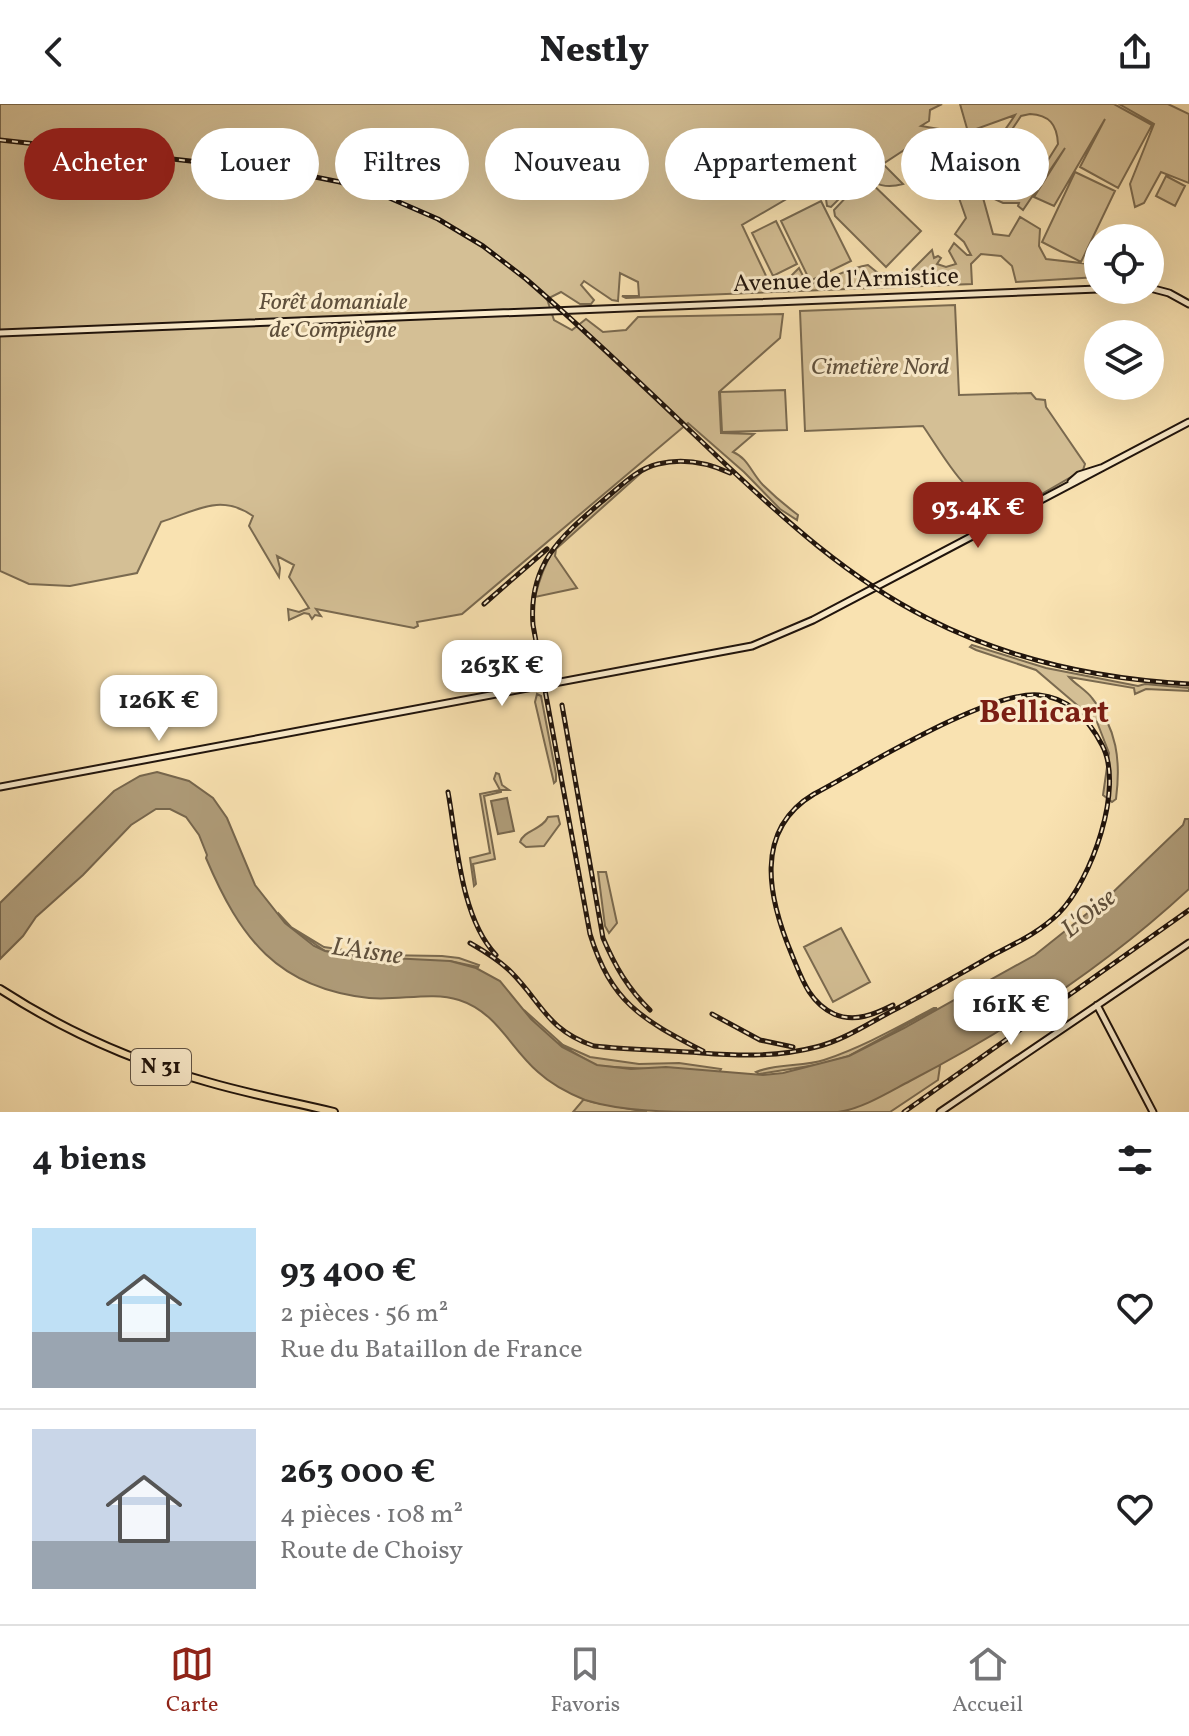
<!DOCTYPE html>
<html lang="fr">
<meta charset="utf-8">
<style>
:root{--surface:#fff;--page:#f6f6f6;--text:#202124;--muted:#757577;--line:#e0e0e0;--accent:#8f2418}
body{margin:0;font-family:Vollkorn,serif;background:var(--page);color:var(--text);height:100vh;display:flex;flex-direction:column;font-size:30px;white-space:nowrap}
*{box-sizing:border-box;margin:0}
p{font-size:26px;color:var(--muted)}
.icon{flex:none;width:44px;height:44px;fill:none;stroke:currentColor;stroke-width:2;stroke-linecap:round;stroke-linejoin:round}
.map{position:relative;height:1008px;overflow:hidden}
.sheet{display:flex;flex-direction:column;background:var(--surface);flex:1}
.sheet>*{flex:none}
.guide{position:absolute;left:24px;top:24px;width:1142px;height:72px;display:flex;gap:16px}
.controls{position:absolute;left:1084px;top:120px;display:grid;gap:16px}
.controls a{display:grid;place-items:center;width:80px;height:80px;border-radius:50%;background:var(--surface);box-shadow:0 8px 32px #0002;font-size:40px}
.price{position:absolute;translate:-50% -68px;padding:0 18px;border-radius:16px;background:#fff;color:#222;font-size:26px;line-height:52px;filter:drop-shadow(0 2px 4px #0008)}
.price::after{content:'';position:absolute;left:50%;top:48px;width:24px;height:18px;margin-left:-12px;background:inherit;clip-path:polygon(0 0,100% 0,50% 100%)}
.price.selected{background:var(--accent);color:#fff}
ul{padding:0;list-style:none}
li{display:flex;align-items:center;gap:24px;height:200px;padding:0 32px}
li+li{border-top:2px solid var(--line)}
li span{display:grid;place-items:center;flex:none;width:224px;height:160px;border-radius:0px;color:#555}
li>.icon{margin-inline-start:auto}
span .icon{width:96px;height:96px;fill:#fffc;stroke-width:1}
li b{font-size:34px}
h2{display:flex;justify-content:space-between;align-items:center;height:96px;padding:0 32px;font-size:34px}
.pill{padding:0 28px;border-radius:36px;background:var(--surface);box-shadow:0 8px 32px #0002;font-size:28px;line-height:72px}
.pill.selected{background:var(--accent);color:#fff}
header{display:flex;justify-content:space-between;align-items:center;height:104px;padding:0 32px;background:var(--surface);font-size:36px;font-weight:800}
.tab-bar{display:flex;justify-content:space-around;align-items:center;height:112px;border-top:2px solid var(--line);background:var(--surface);font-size:22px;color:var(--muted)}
.tab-bar a{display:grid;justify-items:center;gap:4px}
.tab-bar .selected{color:var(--accent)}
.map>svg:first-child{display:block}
.green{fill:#d4bf95;stroke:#7a6a50;stroke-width:2;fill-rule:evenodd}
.water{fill:#af9c79;stroke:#76664d;stroke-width:2}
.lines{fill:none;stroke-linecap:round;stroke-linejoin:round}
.secondary-casing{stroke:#20140c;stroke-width:9}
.primary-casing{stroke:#20140c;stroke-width:10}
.secondary{stroke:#fbeccc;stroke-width:5}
.primary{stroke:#f9e2b1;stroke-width:6}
.rail-casing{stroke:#20140c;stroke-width:5}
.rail{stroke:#fbeccc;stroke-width:2;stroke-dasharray:6;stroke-linecap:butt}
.labels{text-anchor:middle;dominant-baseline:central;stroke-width:6;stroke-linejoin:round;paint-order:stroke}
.shield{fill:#fbeccc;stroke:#625546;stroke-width:2}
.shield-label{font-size:22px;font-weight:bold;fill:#20140c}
.street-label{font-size:24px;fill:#20140c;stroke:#fbeccc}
.park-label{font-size:24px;font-style:italic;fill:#5f503c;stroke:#fbeccc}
.water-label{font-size:26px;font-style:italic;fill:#60513d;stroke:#fbeccc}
.district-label{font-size:32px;font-weight:bold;fill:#7a1f14;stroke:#fbeccc}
</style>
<header><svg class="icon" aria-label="back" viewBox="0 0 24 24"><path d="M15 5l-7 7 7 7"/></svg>Nestly<svg class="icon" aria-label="share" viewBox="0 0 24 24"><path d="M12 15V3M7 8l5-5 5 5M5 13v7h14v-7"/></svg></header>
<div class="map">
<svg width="1189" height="1008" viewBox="0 0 1189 1008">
<rect width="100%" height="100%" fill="#f9e2b1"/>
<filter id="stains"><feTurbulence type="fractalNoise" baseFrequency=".0025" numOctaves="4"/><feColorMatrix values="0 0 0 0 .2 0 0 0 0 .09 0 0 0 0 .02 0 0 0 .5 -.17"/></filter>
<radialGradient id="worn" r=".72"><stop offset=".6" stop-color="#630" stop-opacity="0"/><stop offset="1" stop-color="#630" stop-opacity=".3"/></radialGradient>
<path class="green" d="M 0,0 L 942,0 L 930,6 L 929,17 L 921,22 L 945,26 L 949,30 L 966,32 L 993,130 L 1009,132 L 1020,113 L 1040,125 L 1039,142 L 1046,155 L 1098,161 L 1098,173 L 1016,178 L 1012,162 L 1001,152 L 981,150 L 971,160 L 972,180 L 626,194 L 622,192 L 639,192 L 638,178 L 620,169 L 618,197 L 612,196 L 584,177 L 581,181 L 594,196 L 591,200 L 580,200 L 561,188 L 547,195 L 554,216 L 572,226 L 586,215 L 603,228 L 626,226 L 638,213 L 783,210 L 780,234 L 719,288 L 721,329 L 754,330 L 733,348 C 748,354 752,370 763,381 C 774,392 786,402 798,411 L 797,416 L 780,405 L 744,368 L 688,319 L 462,510 L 417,518 L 418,522 L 414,524 L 316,505 L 321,512 L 315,511 L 312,515 L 309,510 L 304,509 L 289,516 L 288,505 L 299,508 L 309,504 L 289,473 L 294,461 L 277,452 L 280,464 L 279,473 L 249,422 L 253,412 C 220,389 196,407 161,418 L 137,469 L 70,482 L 29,480 L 0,467 ZM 924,33 L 939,37 L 966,114 L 955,130 L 964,138 L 971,151 L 967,151 L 954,139 L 949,147 L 956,160 L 946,163 L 937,160 L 941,154 L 938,152 L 934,154 L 932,146 L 909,169 L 878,169 L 868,161 C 846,164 828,178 807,180 L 799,164 L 788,175 L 767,174 L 742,121 L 795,90 L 801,81 L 808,85 L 865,52 L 856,63 L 824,81 L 827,102 L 831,103 L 863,71 C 876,81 886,85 903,80 L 883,60 Z
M 960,0 L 1114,0 L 1152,21 L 1118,84 L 1080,63 L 1105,15 L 1054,102 L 1034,93 L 1065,44 L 1023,106 L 1018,102 L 1019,99 L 1003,99 L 990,93 C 970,60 998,39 1015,11 L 968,28 ZM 1030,10 C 1049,11 1057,20 1058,40 L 1026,91 L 1006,94 C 992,88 985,80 986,64 L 1021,12 Z
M 1119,0 L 1168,0 L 1189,10 L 1189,79 L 1161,68 L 1144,99 L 1135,103 L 1130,80 L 1154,20 Z
M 1075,68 L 1115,87 L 1081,158 L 1042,138 Z
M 1166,72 L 1185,82 L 1175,102 L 1156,92 Z
M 865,73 L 921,127 L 886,163 L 835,112 L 834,106 Z
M 821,97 L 851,157 L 810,177 L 781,117 Z
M 776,117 L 797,160 L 773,172 L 752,129 Z
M 955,201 L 959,291 L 1031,289 L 1036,295 L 1045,296 L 1046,303 L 1085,360 L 1083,366 L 1033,395 C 1012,375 989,397 968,383 C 956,375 933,336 923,322 L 805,327 L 800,207 Z
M 785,286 L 787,326 L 722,328 L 720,288 Z
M 642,368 L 556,445 L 555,452 L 577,484 L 535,493 C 539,477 545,460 553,447 C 564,429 623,379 642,368 Z
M 972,541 L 1046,564 L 1138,582 L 1145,580 L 1189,584 L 1189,587 L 1146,585 L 1135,590 L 1134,584 L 1069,573 C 1076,581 1086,586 1092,594 C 1117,624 1121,657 1116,695 L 1112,698 L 1103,691 L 1109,649 L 1097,618 L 1036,566 L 976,546 L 970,543 Z
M 537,590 L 541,592 L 556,670 L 556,677 L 554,679 L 535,598 Z
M 496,669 L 499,670 L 502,681 L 509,686 L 501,686 L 501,688 L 484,692 L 495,755 L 473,760 L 476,780 L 474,782 L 470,754 L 490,749 L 480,690 L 500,686 L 494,675 Z
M 558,712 L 560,720 L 544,742 L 526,743 L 520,738 C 524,726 542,726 548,713 Z
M 598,768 L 606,768 L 617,819 L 609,829 L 605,822 Z
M 279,810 L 291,823 L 324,843 L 378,851 L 442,852 L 459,854 L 479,861 L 478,863 L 450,857 L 406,857 L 325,847 L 279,815 Z
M 841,824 L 870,878 L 833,898 L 804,843 Z
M 934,904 L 937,904 L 849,952 L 822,960 L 759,970 L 756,968 C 777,959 803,963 824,956 C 863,943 898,923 934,904 Z
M 524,906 L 563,941 L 590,953 L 639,960 L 679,959 L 721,965 L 719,969 L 597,962 L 544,931 Z
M 934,961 L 940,962 L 938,976 L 890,1008 L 844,1008 Z
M 584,995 L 592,998 L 647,1008 L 573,1008 Z"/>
<path class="water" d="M 157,668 L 189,677 L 213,694 L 227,714 L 255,781 L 285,819 L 314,842 L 325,847 L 351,852 L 450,857 L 476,864 L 500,877 L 531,915 L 562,943 L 597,961 L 631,965 L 666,963 L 763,971 L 783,969 L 849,952 L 904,924 L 1035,851 L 1109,792 L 1183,721 L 1185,715 L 1189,715 L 1189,785 C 1106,862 1010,925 910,977 C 889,988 862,1005 838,1008 C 799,1008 751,1008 711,1008 C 670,1008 624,1008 585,996 C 568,989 551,980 538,968 C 510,944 497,908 459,896 C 431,887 399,897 369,894 C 277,884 240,834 206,754 L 207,751 L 199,731 L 186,713 L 170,705 L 156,705 L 131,721 L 83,771 L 36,813 L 23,832 L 0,855 L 0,799 L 114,687 L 140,672 Z
M 507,694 L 514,727 L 498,730 L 491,697 Z"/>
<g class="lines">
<g class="secondary-casing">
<path id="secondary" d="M 1150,184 L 1169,189 L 1189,200
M 0,229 L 1098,185
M 1071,378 L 1079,371 L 1101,364
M 0,683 L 752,542 L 813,516 L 1189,318
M 1097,901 L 1153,1008
M 940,1008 L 1189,839"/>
</g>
<g class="primary-casing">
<path id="primary" d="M 0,885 C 63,926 135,958 208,978 C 249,990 292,998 334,1008"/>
</g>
<use href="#secondary" class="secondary"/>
<use href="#primary" class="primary"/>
<g class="rail-casing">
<path id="rail" d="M 0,36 L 290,68 L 340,78 L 385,92 L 438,115 L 483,142 L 526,175 C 593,233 657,295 721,356 C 785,416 848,474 927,514 C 1009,556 1097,575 1189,580
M 484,500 L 547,445
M 562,601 L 603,834 C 615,862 628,885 650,906
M 448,688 C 457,737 460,813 496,851
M 470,839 C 484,847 499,856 511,868 C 542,899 547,926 594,942 C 630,946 666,946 702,949 C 741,952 778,953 816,943 C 845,936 872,917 898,904 C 930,887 962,869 993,851 C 1016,839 1040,828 1059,809 C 1091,777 1125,683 1102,641 C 1089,616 1070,594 1039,591 C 988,586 863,664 814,690 C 752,727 769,796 792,851 C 802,875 809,898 834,910 C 855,919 875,910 893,901
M 712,910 L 760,936 L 793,943
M 703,947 C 641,915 611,898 590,830 L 533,521 C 528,458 563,431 606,394 C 622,381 637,365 658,360 C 683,354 706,358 730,369
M 904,1008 L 1189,806"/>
</g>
<use href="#rail" class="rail"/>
</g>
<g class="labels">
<rect class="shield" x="131" y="945" width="60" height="36" rx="6"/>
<g class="shield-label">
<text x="161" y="963">N 31</text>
</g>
<g class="street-label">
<text transform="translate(846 177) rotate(-2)">Avenue de l'Armistice</text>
</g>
<g class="park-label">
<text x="333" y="199">Forêt domaniale<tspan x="333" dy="28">de Compiègne</tspan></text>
<text x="880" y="264">Cimetière Nord</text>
</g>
<g class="water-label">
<text transform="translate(1089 810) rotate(-39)">L'Oise</text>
<text transform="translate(367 848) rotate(8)">L'Aisne</text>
</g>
<g class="district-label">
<text x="1044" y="610">Bellicart</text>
</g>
</g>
<rect width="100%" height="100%" filter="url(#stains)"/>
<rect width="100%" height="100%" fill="url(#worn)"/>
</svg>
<div class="controls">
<a><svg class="icon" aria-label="locate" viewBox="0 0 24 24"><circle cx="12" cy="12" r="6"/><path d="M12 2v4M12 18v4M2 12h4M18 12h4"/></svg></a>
<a><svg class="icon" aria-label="layers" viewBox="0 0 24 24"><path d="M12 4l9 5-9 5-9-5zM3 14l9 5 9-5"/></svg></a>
</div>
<b class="price selected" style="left:978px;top:446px">93.4K €</b>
<b class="price" style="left:502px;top:604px">263K €</b>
<b class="price" style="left:159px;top:639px">126K €</b>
<b class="price" style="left:1011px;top:943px">161K €</b>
<div class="guide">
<a class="pill selected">Acheter</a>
<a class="pill">Louer</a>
<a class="pill">Filtres</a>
<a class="pill">Nouveau</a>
<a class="pill">Appartement</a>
<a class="pill">Maison</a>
</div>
</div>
<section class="sheet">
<h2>4 biens<svg class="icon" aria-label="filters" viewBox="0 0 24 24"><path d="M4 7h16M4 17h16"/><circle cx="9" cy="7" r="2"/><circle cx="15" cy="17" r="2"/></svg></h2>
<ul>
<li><span style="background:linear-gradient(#bfe0f5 65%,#9aa5b1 0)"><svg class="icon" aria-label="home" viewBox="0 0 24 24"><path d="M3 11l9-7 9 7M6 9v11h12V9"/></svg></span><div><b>93 400 €</b><p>2 pièces · 56 m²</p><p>Rue du Bataillon de France</p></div><svg class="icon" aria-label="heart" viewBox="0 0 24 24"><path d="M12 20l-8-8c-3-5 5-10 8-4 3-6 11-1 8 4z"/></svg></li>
<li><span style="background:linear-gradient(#c9d6e8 70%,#9aa5b1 0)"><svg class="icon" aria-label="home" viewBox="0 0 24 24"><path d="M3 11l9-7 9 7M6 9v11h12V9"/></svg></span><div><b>263 000 €</b><p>4 pièces · 108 m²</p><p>Route de Choisy</p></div><svg class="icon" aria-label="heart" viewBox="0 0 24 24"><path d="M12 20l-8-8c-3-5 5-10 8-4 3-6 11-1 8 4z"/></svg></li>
</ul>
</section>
<nav class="tab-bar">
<a class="selected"><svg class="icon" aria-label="map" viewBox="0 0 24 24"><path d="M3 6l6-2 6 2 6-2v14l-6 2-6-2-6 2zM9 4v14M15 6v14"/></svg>Carte</a>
<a><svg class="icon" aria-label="saved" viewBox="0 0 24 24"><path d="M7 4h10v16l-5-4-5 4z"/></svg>Favoris</a>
<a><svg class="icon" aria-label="home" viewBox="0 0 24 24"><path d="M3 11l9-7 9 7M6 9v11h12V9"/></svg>Accueil</a>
</nav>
